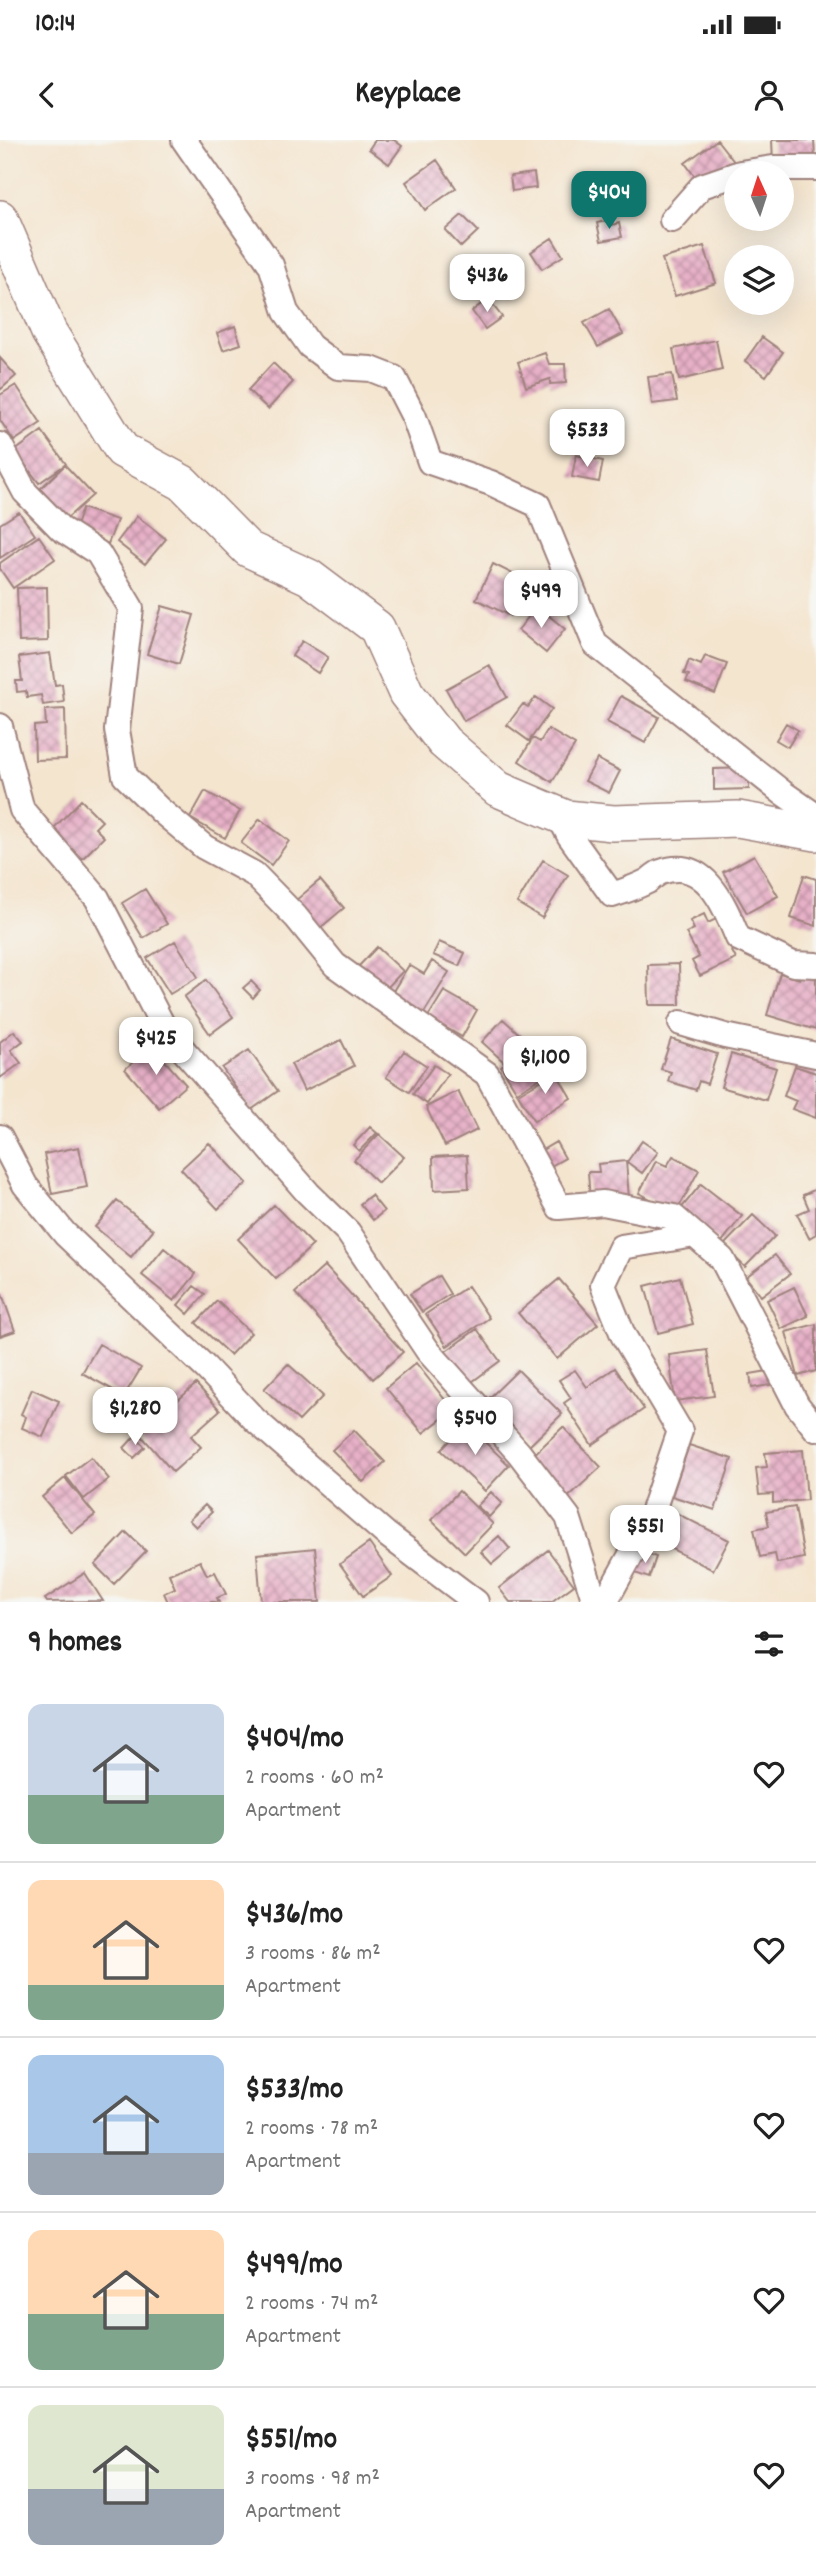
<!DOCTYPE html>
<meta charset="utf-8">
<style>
:root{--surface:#fff;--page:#f6f6f6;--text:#222;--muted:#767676;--line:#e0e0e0;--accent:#0f766e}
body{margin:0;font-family:Dekko,sans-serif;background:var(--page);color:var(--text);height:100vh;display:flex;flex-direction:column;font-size:26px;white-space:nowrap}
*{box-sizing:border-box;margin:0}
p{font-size:23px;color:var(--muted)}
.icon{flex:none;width:38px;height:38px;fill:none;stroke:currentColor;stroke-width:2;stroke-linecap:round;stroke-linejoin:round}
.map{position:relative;height:1462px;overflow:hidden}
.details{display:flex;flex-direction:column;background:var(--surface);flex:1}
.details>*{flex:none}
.needle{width:46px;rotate:357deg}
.tools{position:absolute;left:724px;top:21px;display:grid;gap:14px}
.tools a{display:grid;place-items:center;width:70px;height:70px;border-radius:50%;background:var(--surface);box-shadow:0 7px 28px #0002;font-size:35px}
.price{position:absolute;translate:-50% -60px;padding:0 16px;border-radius:14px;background:#fff;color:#222;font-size:23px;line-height:46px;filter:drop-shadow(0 2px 4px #0008)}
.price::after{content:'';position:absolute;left:50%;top:42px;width:21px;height:16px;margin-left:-10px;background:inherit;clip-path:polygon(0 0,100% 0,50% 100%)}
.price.current{background:var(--accent);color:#fff}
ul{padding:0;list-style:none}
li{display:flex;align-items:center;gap:21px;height:175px;padding:0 28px}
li+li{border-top:2px solid var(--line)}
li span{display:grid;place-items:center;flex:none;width:196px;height:140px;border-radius:14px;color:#555}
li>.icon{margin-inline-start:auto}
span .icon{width:84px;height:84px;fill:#fffc;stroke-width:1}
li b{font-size:30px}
h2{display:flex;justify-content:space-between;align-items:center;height:84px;padding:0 28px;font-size:30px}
.status{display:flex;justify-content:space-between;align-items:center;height:49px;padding:0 35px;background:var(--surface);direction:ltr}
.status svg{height:19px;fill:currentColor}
header{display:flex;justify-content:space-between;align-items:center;height:91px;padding:0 28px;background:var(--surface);font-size:32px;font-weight:800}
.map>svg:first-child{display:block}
.building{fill:url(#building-cross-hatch)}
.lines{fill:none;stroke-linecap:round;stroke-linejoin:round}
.street-casing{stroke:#9f827d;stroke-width:28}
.secondary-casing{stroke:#9f827d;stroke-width:38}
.street{stroke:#fff;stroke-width:24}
.secondary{stroke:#fff;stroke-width:35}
</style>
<div class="status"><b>10:14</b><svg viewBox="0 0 49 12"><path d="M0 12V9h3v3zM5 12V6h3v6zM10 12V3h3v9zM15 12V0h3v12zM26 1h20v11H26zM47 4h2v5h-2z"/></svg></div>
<header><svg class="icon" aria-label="back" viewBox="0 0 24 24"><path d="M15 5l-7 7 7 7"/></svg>Keyplace<svg class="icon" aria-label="person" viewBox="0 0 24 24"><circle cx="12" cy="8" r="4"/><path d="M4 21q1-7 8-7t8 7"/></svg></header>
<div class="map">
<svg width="816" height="1462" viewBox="0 0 816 1462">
<defs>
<pattern id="building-cross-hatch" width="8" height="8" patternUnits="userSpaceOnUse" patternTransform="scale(1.75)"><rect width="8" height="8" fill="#e7b1c7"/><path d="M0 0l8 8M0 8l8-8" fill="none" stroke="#bd8fa2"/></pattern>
</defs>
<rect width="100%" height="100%" fill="#f6f6f2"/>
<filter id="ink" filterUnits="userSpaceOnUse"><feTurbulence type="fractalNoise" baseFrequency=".0143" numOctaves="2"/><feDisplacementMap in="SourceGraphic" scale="14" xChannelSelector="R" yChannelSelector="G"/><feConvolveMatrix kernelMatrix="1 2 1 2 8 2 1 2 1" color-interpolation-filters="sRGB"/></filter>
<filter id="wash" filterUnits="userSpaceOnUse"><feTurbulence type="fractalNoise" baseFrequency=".00686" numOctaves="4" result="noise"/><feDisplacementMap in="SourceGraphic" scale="28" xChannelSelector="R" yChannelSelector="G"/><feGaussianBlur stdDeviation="1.57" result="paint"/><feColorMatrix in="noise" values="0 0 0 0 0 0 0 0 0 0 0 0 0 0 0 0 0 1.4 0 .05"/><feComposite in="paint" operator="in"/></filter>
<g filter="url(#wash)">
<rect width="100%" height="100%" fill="#f4e5cf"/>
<g id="blocks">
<path class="building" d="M 375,0 L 394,0 L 402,6 L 389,24 L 369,9 Z
M 717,0 L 735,23 L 702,46 L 685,23 Z
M 772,0 L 814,0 L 815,19 L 773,22 Z
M 437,20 L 456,48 L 425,70 L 406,42 Z
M 534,33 L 536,48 L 512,51 L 510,36 Z
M 625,38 L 626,46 L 636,46 L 637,61 L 612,62 L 610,39 Z
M 462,75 L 478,91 L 461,107 L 445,90 Z
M 611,80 L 612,85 L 619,83 L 622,97 L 601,101 L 597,83 Z
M 552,98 L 563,116 L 542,129 L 531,112 Z
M 704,106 L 716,143 L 675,156 L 662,119 Z
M 488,159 L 502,177 L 485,189 L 472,171 Z
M 609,169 L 623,194 L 598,207 L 584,183 Z
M 235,186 L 241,204 L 223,210 L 217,193 Z
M 762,197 L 783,212 L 766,236 L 745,221 Z
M 716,200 L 722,230 L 679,240 L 673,209 Z
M 545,213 L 549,224 L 565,224 L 566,243 L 550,244 L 550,239 L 526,247 L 518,222 Z
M 0,218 L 16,236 L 0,250 Z
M 273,223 L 293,242 L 268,269 L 248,250 Z
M 672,234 L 677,261 L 652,264 L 648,237 Z
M 16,245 L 41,283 L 14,301 L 0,280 L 0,255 Z
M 42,291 L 66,324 L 39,343 L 15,311 Z
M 576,315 L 603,321 L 599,342 L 572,337 Z
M 65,325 L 93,355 L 67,378 L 40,349 Z
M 82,368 L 117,380 L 108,404 L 74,392 Z
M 19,372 L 35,395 L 0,418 L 0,384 Z
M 137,376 L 166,399 L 145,424 L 117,402 Z
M 39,396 L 55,419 L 13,448 L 0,429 L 0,423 Z
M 493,424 L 527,441 L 510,476 L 476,459 Z
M 47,447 L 48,501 L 19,502 L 17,448 Z
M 162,466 L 194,475 L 179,524 L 147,514 Z
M 537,466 L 565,489 L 546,513 L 518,490 Z
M 302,501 L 328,517 L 318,533 L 292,516 Z
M 50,513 L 55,545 L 62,544 L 64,562 L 43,565 L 41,555 L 27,557 L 26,551 L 17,552 L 16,541 L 22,541 L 19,517 Z
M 705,516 L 727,524 L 715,554 L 686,542 L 689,535 L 684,534 L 689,520 L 701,525 Z
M 489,525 L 507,557 L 464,581 L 446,549 Z
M 621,556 L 659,577 L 645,603 L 607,582 Z
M 536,557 L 552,569 L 529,601 L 507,585 L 523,564 L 528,567 Z
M 65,569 L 66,619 L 35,620 L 34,586 L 46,585 L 45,570 Z
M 786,583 L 798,590 L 788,607 L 776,600 Z
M 548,589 L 575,605 L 552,642 L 519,621 L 533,598 L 540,602 Z
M 597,619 L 620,631 L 609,653 L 585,641 Z
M 749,628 L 749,649 L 714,650 L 714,629 Z
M 205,651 L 240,671 L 225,698 L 190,678 Z
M 81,660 L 102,681 L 95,688 L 104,697 L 82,719 L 52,690 Z
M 260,679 L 289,701 L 271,725 L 241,703 Z
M 754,715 L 778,756 L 747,773 L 723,732 Z
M 543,720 L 568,735 L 542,778 L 517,763 Z
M 804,735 L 816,739 L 816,786 L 791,778 Z
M 320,740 L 344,768 L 319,789 L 295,761 Z
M 145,749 L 167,784 L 143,798 L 122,763 Z
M 704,774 L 708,783 L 716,779 L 736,819 L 700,836 L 692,821 L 699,817 L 686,793 L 694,789 L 690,781 Z
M 175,801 L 198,837 L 170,854 L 147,818 Z
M 439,802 L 465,813 L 459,826 L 433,815 Z
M 377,807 L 403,831 L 383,852 L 357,828 Z
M 432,821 L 449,832 L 422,876 L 390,856 L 409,825 L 424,834 Z
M 679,824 L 680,865 L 649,865 L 648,825 Z
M 780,833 L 800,839 L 803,833 L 816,837 L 816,890 L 767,875 Z
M 206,840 L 233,877 L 210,894 L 184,857 Z
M 251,841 L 260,850 L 253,858 L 243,848 Z
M 444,851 L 477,870 L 462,897 L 428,877 Z
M 503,879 L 525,899 L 504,922 L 482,902 Z
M 14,891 L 23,901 L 11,910 L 21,923 L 0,938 L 0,902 Z
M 671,899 L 717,914 L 707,944 L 699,941 L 696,950 L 668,941 L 671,932 L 661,929 Z
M 341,900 L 354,926 L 304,951 L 291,924 Z
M 538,904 L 554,930 L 517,952 L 501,926 Z
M 152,906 L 186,945 L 159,968 L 125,929 Z
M 249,910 L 278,951 L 251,970 L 222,928 Z
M 404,911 L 427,926 L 409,952 L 386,937 Z
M 731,914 L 776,928 L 766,960 L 721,947 Z
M 434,925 L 448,934 L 427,964 L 413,954 Z
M 795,926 L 816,933 L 816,978 L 792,969 L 796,961 L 784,956 Z
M 556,932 L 571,958 L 534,981 L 518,954 Z
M 458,951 L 477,990 L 445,1006 L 426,967 Z
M 370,987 L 377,993 L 359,1011 L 353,1005 Z
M 379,994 L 404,1017 L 378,1043 L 354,1020 Z
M 642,1001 L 658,1012 L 642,1033 L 627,1022 Z
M 556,1002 L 565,1018 L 547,1028 L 539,1012 Z
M 209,1003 L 247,1043 L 218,1069 L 181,1029 Z
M 79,1007 L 87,1047 L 52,1054 L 44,1014 Z
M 467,1015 L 469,1048 L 434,1050 L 433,1017 Z
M 673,1016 L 699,1030 L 676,1073 L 639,1053 L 656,1021 L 667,1026 Z
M 626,1021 L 629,1058 L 590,1061 L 588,1032 L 599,1032 L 598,1024 Z
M 701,1044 L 742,1076 L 721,1103 L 679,1071 Z
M 816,1049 L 816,1094 L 809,1098 L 797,1074 L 809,1069 L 803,1055 Z
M 371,1055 L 384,1071 L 373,1080 L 360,1064 Z
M 117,1061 L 153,1090 L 131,1117 L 95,1087 Z
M 274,1065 L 313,1105 L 276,1139 L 238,1099 Z
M 753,1075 L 775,1096 L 745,1127 L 723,1106 Z
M 164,1108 L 196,1134 L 174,1161 L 142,1135 Z
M 775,1115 L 790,1134 L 761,1156 L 746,1137 Z
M 325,1126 L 403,1212 L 373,1239 L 295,1153 Z
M 439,1136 L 450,1154 L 422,1172 L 410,1154 Z
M 680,1137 L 693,1184 L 658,1193 L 645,1146 Z
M 559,1139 L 598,1184 L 557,1219 L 518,1173 Z
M 194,1146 L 205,1154 L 188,1174 L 178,1165 Z
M 468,1146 L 489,1178 L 447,1206 L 426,1174 Z
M 794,1147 L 808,1176 L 781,1189 L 767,1160 Z
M 2,1154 L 15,1191 L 0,1196 L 0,1155 Z
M 217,1161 L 251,1193 L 230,1215 L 196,1183 Z
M 816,1184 L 816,1231 L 798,1236 L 786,1192 Z
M 477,1189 L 500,1221 L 465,1247 L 442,1214 Z
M 99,1204 L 141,1228 L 124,1256 L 82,1233 Z
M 707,1210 L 714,1256 L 675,1261 L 669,1215 Z
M 416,1223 L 453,1270 L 423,1293 L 386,1248 Z
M 288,1224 L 323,1256 L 299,1281 L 264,1249 Z
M 615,1228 L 644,1269 L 592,1305 L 564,1263 L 571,1258 L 559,1240 L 575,1230 L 587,1247 Z
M 518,1230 L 562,1274 L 526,1309 L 482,1265 Z
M 768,1231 L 770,1245 L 752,1248 L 750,1234 Z
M 196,1244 L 220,1270 L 191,1296 L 201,1307 L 173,1332 L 140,1294 Z
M 32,1249 L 59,1261 L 43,1297 L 22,1288 L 26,1277 L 21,1274 Z
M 466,1284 L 509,1325 L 485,1351 L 441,1310 Z
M 563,1287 L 601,1327 L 565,1360 L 527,1321 Z
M 354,1290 L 385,1322 L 363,1342 L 332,1310 Z
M 135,1296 L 145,1307 L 134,1318 L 124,1308 Z
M 689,1305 L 732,1319 L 715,1370 L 672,1356 Z
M 803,1310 L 807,1360 L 773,1363 L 773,1354 L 759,1355 L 756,1328 L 767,1327 L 765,1313 Z
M 91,1317 L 109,1339 L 84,1359 L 66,1336 Z
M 65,1338 L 95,1375 L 72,1393 L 42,1357 Z
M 459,1351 L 493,1384 L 465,1413 L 431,1380 Z
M 491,1352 L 502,1363 L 489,1377 L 477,1366 Z
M 205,1365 L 212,1372 L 196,1387 L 189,1380 Z
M 795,1367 L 804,1418 L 777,1423 L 775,1414 L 760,1417 L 754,1389 L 769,1386 L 766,1372 Z
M 676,1373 L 729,1400 L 713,1430 L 660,1403 Z
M 126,1392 L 146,1411 L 114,1444 L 95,1425 Z
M 499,1396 L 510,1409 L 492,1424 L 481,1412 Z
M 369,1403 L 392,1436 L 363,1456 L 340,1424 Z
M 315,1408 L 320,1462 L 261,1462 L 257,1414 Z
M 548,1410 L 574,1445 L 551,1462 L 510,1462 L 499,1448 Z
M 642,1412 L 656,1417 L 649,1438 L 635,1433 Z
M 200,1421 L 207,1435 L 215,1432 L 226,1454 L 217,1458 L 219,1462 L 168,1462 L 164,1453 L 175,1448 L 169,1434 Z
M 85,1433 L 103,1461 L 47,1462 L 45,1459 Z"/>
</g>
</g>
<g filter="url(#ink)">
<use href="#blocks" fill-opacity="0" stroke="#9f827d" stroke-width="2"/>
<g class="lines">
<g class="street-casing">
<path id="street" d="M 184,0 L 271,125 L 286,172 L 310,206 L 338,227 L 371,229 L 394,238 L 414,277 L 430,322 L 491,343 L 538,365 L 595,504 L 783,653 L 816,676
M 740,33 L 773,28 L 816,28
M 672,80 L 702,46 L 737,34
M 0,305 L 25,352 L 61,389 L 98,413 L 131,468 L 117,590 L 125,636 L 160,670 L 204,707 L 254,734 L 296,777 L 335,825 L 487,934 L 559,1067 L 603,1063 L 674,1077 L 722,1119 L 797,1265 L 816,1289
M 0,586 L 22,670 L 97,758 L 164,888 L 308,1053 L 348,1092 L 428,1211 L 519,1313 L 568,1377 L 595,1462
M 558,674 L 569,695 L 612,755 C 625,751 636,747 648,741 C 652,738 656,734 661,732 C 706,716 725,767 738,798 L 793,824 L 816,825
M 681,883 L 725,896 L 816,915
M 0,997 L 25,1045 L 65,1094 L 206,1228 L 255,1280 L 386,1394 L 476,1462
M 605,1462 L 649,1382 L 680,1291 L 623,1195 L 603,1145 L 621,1107 L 695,1095"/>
</g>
<g class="secondary-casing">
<path id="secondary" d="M 0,78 L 49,192 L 122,310 L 183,343 L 248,409 L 309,437 L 377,488 L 406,553 L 444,602 L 498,649 L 566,678 L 613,683 L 738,679 L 816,693"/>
</g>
<use href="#street" class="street"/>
<use href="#secondary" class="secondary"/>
</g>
</g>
</svg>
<div class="tools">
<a><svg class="needle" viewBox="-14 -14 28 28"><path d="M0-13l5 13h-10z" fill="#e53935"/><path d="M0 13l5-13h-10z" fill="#767676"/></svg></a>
<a><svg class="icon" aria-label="layers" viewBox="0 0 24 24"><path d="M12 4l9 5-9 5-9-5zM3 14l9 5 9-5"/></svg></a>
</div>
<b class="price current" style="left:609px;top:91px">$404</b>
<b class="price" style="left:487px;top:174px">$436</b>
<b class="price" style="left:587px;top:329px">$533</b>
<b class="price" style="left:541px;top:490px">$499</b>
<b class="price" style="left:156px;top:937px">$425</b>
<b class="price" style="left:545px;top:956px">$1,100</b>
<b class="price" style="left:135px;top:1307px">$1,280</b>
<b class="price" style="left:475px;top:1317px">$540</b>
<b class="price" style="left:645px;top:1425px">$551</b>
</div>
<section class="details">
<h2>9 homes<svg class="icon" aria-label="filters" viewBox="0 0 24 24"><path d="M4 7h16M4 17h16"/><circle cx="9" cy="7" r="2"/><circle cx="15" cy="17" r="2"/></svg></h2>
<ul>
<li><span style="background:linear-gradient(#c9d6e8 65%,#7fa58c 0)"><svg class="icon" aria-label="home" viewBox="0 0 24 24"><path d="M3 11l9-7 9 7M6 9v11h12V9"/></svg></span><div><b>$404/mo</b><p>2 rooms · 60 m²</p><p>Apartment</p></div><svg class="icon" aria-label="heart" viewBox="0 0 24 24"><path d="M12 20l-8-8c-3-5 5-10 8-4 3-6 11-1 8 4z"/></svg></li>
<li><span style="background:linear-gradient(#ffd9b3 75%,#7fa58c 0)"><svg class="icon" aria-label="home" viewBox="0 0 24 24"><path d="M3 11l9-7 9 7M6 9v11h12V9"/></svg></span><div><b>$436/mo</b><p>3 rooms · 86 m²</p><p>Apartment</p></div><svg class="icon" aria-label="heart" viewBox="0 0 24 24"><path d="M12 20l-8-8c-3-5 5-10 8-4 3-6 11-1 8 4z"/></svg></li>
<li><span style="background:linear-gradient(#a9c7e8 70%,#9aa5b1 0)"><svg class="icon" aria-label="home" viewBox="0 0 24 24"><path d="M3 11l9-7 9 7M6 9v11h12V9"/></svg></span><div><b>$533/mo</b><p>2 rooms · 78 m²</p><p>Apartment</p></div><svg class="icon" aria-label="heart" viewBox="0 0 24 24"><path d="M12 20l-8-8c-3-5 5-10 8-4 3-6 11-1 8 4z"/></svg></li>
<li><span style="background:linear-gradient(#ffd9b3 60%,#7fa58c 0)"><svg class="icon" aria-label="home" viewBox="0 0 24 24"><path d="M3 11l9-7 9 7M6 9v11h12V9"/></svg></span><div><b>$499/mo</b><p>2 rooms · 74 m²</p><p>Apartment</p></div><svg class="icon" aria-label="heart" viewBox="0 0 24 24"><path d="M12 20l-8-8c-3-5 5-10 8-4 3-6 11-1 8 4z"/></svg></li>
<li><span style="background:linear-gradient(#dfe7d0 60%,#9aa5b1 0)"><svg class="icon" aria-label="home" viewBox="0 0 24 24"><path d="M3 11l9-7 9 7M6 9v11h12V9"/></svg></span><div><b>$551/mo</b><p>3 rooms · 98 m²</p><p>Apartment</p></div><svg class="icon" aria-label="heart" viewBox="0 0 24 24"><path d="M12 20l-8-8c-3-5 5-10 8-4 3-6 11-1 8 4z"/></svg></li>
</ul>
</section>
